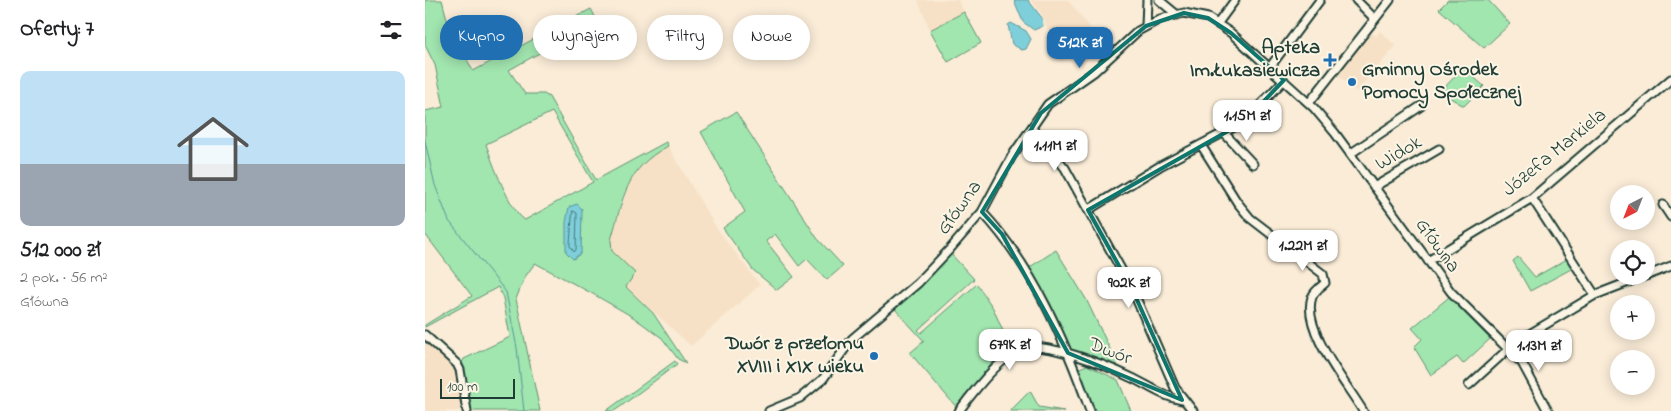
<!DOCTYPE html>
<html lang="pl">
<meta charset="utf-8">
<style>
:root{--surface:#fff;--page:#f6f6f6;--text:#202124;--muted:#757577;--line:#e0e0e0;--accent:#1f6fb2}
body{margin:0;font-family:"Indie Flower",sans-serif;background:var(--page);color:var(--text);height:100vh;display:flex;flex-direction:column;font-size:19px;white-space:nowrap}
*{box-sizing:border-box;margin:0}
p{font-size:16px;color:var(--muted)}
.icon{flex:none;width:28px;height:28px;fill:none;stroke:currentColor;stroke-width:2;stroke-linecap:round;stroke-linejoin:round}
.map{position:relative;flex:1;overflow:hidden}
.panel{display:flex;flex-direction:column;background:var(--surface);width:425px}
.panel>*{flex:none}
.top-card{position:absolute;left:15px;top:15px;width:475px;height:45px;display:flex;gap:10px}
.needle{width:32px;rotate:222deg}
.controls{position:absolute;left:1185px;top:185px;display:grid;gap:10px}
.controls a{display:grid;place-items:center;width:45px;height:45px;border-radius:50%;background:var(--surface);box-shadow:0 2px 12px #0003;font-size:25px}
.scale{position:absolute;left:15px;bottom:12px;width:75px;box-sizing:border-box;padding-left:5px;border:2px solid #1f3d34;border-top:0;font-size:14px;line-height:18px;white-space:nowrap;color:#1f3d34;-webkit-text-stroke:4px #fcf5e5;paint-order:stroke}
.price{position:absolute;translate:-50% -42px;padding:0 11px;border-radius:10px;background:#fff;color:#222;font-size:16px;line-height:32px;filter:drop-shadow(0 1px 2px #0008)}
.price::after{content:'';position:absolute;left:50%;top:30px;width:15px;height:11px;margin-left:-8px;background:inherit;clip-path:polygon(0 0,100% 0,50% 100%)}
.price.current{background:var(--accent);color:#fff}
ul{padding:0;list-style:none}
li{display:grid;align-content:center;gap:10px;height:265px;padding:0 20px}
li+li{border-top:1px solid var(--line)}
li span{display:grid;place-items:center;height:155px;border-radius:10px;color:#555}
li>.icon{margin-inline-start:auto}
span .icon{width:90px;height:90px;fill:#fffc;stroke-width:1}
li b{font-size:21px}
h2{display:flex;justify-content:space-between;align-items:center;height:60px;padding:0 20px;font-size:21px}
.tag{padding:0 18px;border-radius:22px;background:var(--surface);box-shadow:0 2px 12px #0003;font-size:18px;line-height:45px}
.tag.current{background:var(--accent);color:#fff}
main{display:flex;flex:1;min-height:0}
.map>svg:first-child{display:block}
.built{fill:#f7e1c6}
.green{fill:#a1e5af;stroke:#609172;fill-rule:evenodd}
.water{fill:#7fcfdb;stroke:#599598}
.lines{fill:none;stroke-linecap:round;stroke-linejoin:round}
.shore{stroke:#457777;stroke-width:1}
.stream{stroke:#599598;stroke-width:1}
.minor-casing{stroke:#1f3d34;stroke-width:11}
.minor{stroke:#fcf5e5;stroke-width:7}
.marked{fill:none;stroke:#0f766e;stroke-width:4;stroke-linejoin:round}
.poi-dot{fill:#1f6fb2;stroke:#fcf5e5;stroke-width:2}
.labels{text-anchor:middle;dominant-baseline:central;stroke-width:4;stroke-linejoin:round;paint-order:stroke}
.poi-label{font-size:20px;font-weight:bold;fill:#1f3d34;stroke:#fcf5e5;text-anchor:end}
.street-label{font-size:20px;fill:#1f3d34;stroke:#fcf5e5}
</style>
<main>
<section class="panel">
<h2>Oferty: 7<svg class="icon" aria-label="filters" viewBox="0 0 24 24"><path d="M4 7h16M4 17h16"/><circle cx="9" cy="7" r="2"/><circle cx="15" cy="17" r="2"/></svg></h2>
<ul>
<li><span style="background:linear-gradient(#bfe0f5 60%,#9aa5b1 0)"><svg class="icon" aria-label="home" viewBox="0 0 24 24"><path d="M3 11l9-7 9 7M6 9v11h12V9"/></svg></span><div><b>512 000 zł</b><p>2 pok. · 56 m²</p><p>Główna</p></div></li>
</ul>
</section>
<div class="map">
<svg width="1246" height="411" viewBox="0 0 1246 411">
<rect width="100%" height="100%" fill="#faecd7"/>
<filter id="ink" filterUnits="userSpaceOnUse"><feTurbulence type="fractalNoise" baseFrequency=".02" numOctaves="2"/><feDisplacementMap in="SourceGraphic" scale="10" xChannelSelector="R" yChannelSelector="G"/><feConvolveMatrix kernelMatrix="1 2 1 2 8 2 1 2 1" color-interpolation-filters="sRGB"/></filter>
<g filter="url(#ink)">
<path class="built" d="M 493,0 L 533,0 L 539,12 L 505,30 Z
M 606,0 L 643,0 L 680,47 L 655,65 L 647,54 L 636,62 L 617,15 Z
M 955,31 L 971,46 L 931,92 L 912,74 L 945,32 L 951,36 Z
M 243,146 L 292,229 L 335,285 L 266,346 L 201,287 L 209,273 L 187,252 L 186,240 L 207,175 L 224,156 Z
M 0,339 L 31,367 L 38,411 L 0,411 Z"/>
<path class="green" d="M 0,0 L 17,0 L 23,23 L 48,71 L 166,9 L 174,24 L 168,23 L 84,70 L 100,94 L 119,94 L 124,97 L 171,180 L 241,142 L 243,146 C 200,169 199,197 186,240 L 187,251 L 210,273 L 201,287 L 228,313 L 261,363 L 253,359 L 237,338 L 208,317 L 168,294 L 110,263 L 100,277 L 91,299 L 115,411 L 45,411 L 36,364 L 39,359 L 85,337 L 78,298 L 73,287 L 0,327 L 0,325 L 47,296 L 0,234 L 0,111 L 19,107 L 10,65 L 0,45 ZM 127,112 L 168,182 L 100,220 C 85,211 67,162 61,144 Z
M 1023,0 L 1063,0 L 1085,24 L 1059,48 L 1014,9 Z
M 539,12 L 556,43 L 523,62 L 505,30 Z
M 1038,68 L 1059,86 L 1039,106 L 1015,92 Z
M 311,112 L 392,238 L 418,266 L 402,280 L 382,259 L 374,266 L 350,234 L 341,241 L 369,277 L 352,290 L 328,270 L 298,228 L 320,212 L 276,132 Z
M 631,250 L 661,299 L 695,370 L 644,351 L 602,269 Z
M 525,253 L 549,279 L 493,330 L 496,333 L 552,284 L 568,308 L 587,352 L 533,409 L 485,353 L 499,341 L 469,308 Z
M 1093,257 L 1110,277 L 1142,259 L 1148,268 L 1105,291 L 1088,261 Z
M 1024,297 L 1065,339 L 1038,364 L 1032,357 L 1006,375 L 989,347 L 997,339 L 987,328 Z
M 250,361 L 252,364 L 195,407 L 189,411 L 181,411 Z
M 662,365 L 693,380 L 706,411 L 667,411 L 652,369 Z
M 605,391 L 614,407 L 639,411 L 585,411 Z"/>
<path class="water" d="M 589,0 L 603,0 L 617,18 L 618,26 L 609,30 L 598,22 Z
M 586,23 L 601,31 L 606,39 L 601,49 L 597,50 L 587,44 L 583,25 Z
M 152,204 L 157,209 L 156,253 L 148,259 L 141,252 L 141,222 L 144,207 Z"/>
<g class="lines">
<path class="shore" d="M 148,211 L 152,213 L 151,250 L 149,252 L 145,246 Z"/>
<path class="stream" d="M 0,141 L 10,185 L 24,221 L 81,292 L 92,348 L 99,411"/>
<g class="minor-casing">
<path id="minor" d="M 734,0 L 751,14
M 931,0 L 949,18
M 793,23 L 810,0
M 721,26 L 722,0
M 845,67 L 895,0
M 884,103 L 965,0
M 607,128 L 640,168 L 708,291 L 750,388 L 768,411
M 799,133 L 828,164
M 776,145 L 812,202 L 825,218 L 898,274 L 900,283 C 895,287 889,292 887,297 C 876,329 922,384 938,411
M 925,154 L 996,106
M 949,187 L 1014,149
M 1107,198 L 1170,295
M 1238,205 L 1246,217
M 663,210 L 735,166 L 819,122 L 859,80
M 557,212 C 608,266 640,341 665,411
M 1003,261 L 1107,198 L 1246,79
M 1221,276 L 1246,266
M 0,335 L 32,364 L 35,370 L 42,411
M 1044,385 L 1091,342 L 1170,295 L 1219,276
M 344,411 L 375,398 L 398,379 L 427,339 L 493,283 L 525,249 L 557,212 L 587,156 L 623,104 L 669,72 L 713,31 L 735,19 L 759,13 L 783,18 L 806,33 L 889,108 L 910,133 L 1026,292 L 1097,363 L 1123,411
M 534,411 C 548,392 574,358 596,349 C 619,340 683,366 705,377 C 723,385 738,397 757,400"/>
</g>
<use href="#minor" class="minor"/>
</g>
</g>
<path class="marked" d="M 759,13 L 783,18 L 806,33 L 859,80 L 819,122 L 663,210 L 708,291 L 757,400 L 643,353 L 577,234 L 557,212 L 616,113 L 721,26 Z"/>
<g class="poi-dot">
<path d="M902.5 52.5h5v5h5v5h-5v5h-5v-5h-5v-5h5z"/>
<circle cx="927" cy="82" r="5"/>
<circle cx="449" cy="356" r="5"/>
</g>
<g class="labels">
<g class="poi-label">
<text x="895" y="48">Apteka<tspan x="895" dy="23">Im.Łukasiewicza</tspan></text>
<text x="937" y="70" text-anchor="start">Gminny Ośrodek<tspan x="937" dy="23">Pomocy Społecznej</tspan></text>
<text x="439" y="344">Dwór z przełomu<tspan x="439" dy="23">XVIII i XIX wieku</tspan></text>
</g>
<g class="street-label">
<text transform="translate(1130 153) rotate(-39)">Józefa Markiela</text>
<text transform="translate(974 154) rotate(-30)">Widok</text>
<text transform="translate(535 208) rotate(-54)">Główna</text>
<text transform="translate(1012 246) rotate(54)">Główna</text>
<text transform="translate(685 352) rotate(21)">Dwór</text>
</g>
</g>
</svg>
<div class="controls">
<a><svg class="needle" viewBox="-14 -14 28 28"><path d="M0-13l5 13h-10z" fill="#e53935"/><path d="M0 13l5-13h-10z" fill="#757577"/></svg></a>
<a><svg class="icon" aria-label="locate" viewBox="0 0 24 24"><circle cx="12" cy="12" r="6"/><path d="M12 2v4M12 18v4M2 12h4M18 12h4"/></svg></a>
<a>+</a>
<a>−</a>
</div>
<div class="scale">100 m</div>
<b class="price current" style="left:655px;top:69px">512K zł</b>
<b class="price" style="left:822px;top:142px">1.15M zł</b>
<b class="price" style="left:630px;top:172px">1.11M zł</b>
<b class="price" style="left:878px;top:272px">1.22M zł</b>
<b class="price" style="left:704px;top:309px">902K zł</b>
<b class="price" style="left:585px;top:371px">679K zł</b>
<b class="price" style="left:1114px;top:372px">1.13M zł</b>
<div class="top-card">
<a class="tag current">Kupno</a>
<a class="tag">Wynajem</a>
<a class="tag">Filtry</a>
<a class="tag">Nowe</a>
</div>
</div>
</main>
